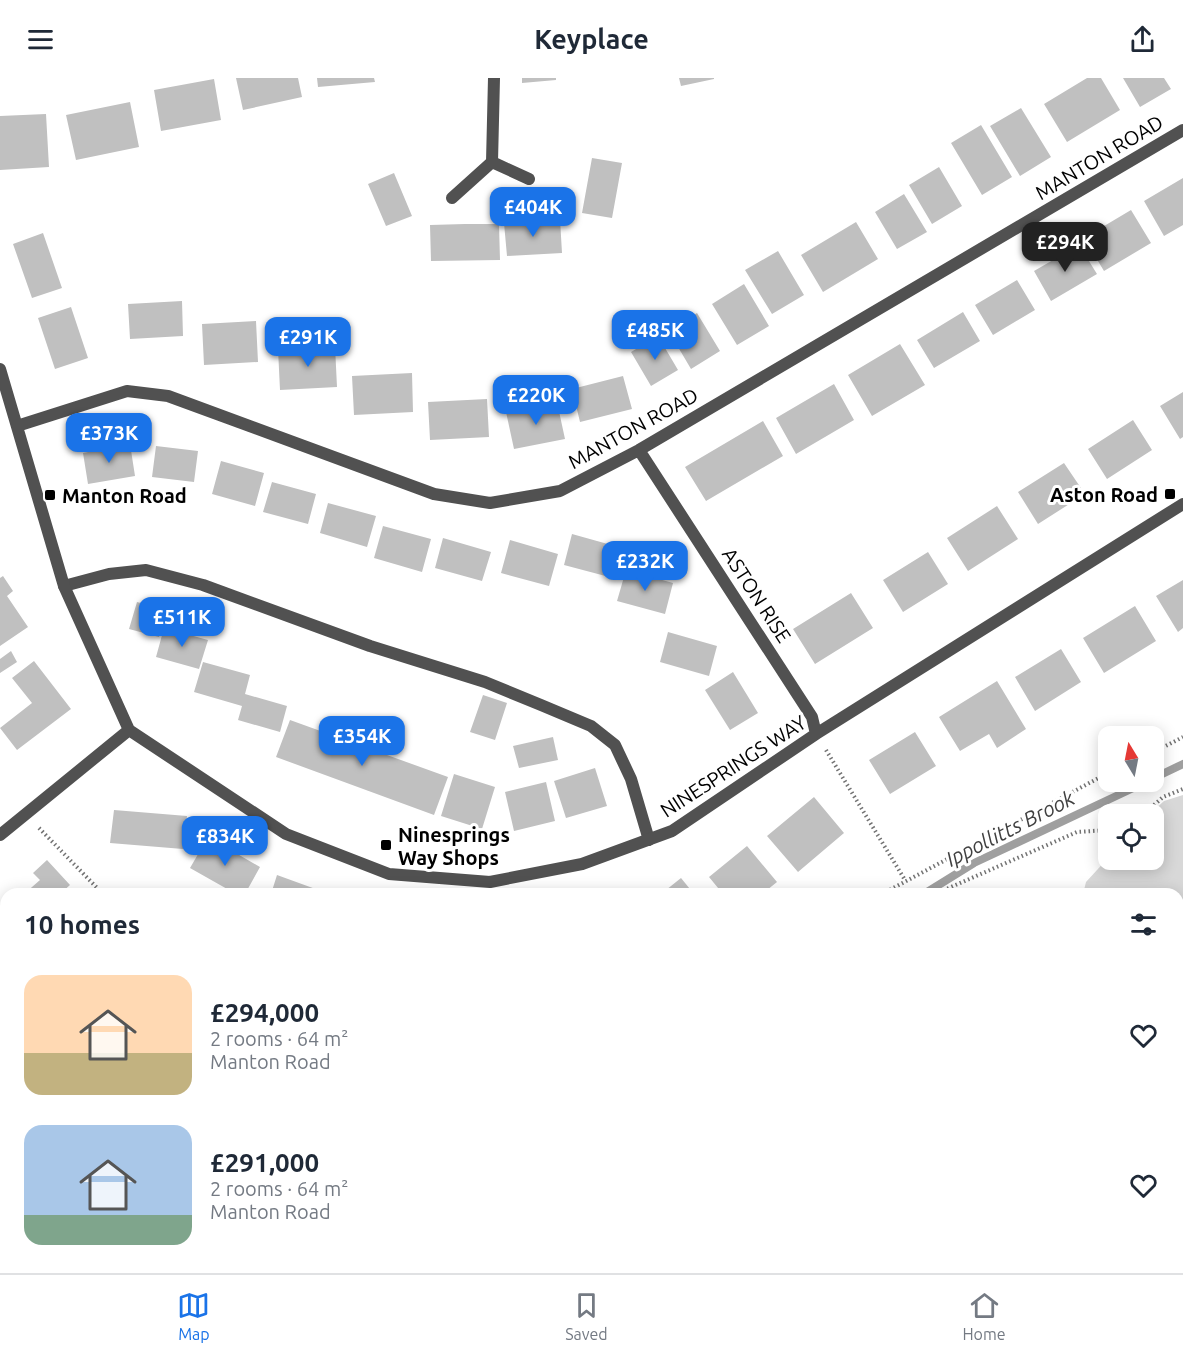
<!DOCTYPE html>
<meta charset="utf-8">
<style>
:root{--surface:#fff;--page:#f2f2f3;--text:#1f2937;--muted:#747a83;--line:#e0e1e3;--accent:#1a73e8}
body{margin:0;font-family:Ubuntu,sans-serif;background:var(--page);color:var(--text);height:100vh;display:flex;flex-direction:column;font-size:22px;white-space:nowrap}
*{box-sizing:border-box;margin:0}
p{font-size:20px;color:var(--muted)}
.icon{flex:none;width:33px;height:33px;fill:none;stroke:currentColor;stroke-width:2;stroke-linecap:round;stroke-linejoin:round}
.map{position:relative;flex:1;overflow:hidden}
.panel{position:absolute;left:0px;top:810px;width:1184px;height:386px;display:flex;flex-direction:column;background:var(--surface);border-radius:18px 18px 0 0;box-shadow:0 3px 15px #0003}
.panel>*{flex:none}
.needle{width:39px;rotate:350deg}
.fabs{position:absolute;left:1098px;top:648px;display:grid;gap:12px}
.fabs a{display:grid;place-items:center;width:66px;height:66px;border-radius:12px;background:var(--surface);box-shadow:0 3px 15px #0003;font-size:30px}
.price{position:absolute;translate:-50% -51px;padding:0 14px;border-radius:12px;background:var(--accent);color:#fff;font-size:20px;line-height:39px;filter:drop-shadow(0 2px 3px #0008)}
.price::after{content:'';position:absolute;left:50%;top:36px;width:18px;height:14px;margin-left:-9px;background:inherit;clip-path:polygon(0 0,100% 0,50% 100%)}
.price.active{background:#222;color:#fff}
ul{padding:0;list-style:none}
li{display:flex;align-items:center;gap:18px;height:150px;padding:0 24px}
li span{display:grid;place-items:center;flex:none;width:168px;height:120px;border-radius:18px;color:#555}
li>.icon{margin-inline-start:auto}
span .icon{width:72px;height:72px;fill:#fffc;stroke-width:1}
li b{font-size:26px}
h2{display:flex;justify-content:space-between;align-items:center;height:72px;padding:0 24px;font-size:26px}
header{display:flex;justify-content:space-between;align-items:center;height:78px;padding:0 24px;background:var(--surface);font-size:27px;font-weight:700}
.tabs{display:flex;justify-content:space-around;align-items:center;height:84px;border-top:2px solid var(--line);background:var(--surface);font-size:16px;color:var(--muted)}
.tabs a{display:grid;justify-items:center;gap:3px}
.tabs .active{color:var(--accent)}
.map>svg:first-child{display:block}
.green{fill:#d8d8d8}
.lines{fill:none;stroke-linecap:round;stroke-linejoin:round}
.stream{stroke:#9f9f9f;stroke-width:8}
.building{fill:#c0c0c0}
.path{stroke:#737373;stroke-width:4;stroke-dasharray:1.5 3;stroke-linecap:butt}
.lane{stroke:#515151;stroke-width:12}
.street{stroke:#515151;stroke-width:12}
.poi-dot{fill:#000;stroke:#fff;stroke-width:2}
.labels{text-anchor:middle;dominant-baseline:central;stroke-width:6;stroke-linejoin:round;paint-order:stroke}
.street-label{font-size:20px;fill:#000;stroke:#fff}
.poi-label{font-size:20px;font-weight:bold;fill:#000;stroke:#fff;text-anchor:start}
.water-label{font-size:21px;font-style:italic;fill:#404040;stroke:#fff}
</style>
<header><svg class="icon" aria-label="menu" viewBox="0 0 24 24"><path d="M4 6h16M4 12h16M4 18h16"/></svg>Keyplace<svg class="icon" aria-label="share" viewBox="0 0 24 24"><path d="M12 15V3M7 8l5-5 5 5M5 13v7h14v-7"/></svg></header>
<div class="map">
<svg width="1183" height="1195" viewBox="0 0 1183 1195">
<rect width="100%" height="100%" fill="#fff"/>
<path class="green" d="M 1183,717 L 1183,1007 L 1178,1010 L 1178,816 L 1083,816 L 1086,804 L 1108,780 L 1154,782 L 1154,736 L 1150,736 L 1164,723 Z
M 643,1190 L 868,1190 L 859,1195 L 640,1195 Z"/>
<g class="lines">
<path class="stream" d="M 1154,700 L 1183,686
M 924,816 L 974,785 L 1146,704
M 614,1195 L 617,1190"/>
</g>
<path class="building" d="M 236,0 L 298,0 L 302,19 L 243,32 Z
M 317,0 L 374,0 L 375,4 L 318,9 Z
M 522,0 L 556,0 L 556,2 L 522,5 Z
M 679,0 L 714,0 L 714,1 L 681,8 Z
M 1087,0 L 1101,0 L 1120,32 L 1067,64 L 1044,26 Z
M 1123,0 L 1164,0 L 1171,11 L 1140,29 Z
M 214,1 L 221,42 L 161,53 L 154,12 Z
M 130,24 L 139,69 L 76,82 L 66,37 Z
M 1021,30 L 1051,79 L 1020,98 L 990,48 Z
M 46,36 L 49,89 L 0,92 L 0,38 Z
M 981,47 L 1012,99 L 982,117 L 951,65 Z
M 592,80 L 622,85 L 612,140 L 582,135 Z
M 939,89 L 962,128 L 932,146 L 909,107 Z
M 394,95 L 412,138 L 386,148 L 368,106 Z
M 1183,100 L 1183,147 L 1164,158 L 1144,123 Z
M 904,116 L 927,154 L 897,171 L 875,134 Z
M 1131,132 L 1151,165 L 1104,193 L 1084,160 Z
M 560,141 L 562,175 L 507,178 L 504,145 Z
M 856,144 L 878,181 L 823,214 L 801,177 Z
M 465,146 L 499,146 L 500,182 L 431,183 L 430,147 Z
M 43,155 L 62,210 L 32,220 L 13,166 Z
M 1079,167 L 1097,196 L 1051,223 L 1034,193 Z
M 778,173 L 804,217 L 772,236 L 745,192 Z
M 1017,202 L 1035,232 L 993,257 L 975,227 Z
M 744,206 L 769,248 L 737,267 L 712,226 Z
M 182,223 L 183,258 L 130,261 L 128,226 Z
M 71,229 L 88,280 L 55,291 L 38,240 Z
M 963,234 L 980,263 L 934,290 L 917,262 Z
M 697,235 L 720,273 L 691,291 L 668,252 Z
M 256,243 L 258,284 L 204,287 L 202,246 Z
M 658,258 L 678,292 L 651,308 L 631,274 Z
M 900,266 L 925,307 L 872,338 L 848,297 Z
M 335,268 L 337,309 L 280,312 L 278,271 Z
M 412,295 L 413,334 L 354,337 L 352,298 Z
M 623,298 L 632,331 L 580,344 L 572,311 Z
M 834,306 L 854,342 L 796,376 L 776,340 Z
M 1183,314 L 1183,359 L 1180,361 L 1160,328 Z
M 487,321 L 489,359 L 430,362 L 428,324 Z
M 557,324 L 565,361 L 514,371 L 506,334 Z
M 1133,342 L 1152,372 L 1107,401 L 1088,371 Z
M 763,343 L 783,378 L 706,423 L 685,389 Z
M 130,366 L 135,398 L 88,406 L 83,375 Z
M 156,368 L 198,373 L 194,404 L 152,399 Z
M 221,383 L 264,395 L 255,428 L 212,416 Z
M 1064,385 L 1085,416 L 1038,446 L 1018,414 Z
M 272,404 L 316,416 L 308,446 L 263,434 Z
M 328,425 L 376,438 L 367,469 L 320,455 Z
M 997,428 L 1018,461 L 968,493 L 947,460 Z
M 383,448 L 431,461 L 422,494 L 374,480 Z
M 572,456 L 622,470 L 613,500 L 564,487 Z
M 443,460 L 491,474 L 482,503 L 435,490 Z
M 510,462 L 558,476 L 549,508 L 501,495 Z
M 928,474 L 948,506 L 903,534 L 883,502 Z
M 626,492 L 673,505 L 665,536 L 617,523 Z
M 3,498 L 13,513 L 7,518 L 28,549 L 0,568 L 0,500 Z
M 1183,502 L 1183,550 L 1178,554 L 1156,518 Z
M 851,515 L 873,550 L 815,586 L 793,551 Z
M 137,524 L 166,532 L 159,559 L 129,551 Z
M 1135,528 L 1156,563 L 1104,595 L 1083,560 Z
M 164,550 L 208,562 L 199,591 L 156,579 Z
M 668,554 L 717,568 L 709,598 L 660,584 Z
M 1061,571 L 1081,604 L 1035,633 L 1015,599 Z
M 11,573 L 17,584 L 0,595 L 0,581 Z
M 34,583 L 71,631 L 17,672 L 0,650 L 32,625 L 12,600 Z
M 203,584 L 250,597 L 245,616 L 287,628 L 280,654 L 238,642 L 242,628 L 194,614 Z
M 733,594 L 758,635 L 730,652 L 705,612 Z
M 997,603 L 1026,651 L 997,670 L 989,656 L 960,673 L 939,639 Z
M 483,617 L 507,625 L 495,662 L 470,654 Z
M 290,642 L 448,699 L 434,737 L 276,679 Z
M 915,654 L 936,688 L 890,716 L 869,682 Z
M 553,659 L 558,682 L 519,690 L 513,668 Z
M 595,690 L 607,728 L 566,740 L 554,703 Z
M 454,696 L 495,709 L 482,751 L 441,738 Z
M 546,704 L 555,743 L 514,753 L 505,714 Z
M 814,719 L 844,755 L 798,794 L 767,758 Z
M 114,732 L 187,738 L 183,771 L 110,765 Z
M 208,759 L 260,789 L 245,816 L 236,816 L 190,790 Z
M 747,768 L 777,804 L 762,816 L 723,816 L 709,799 Z
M 47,782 L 70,807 L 60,816 L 24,816 L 40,802 L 33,795 Z
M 277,797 L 321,813 L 320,816 L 271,816 Z
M 681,800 L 694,816 L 661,816 Z
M 0,1078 L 6,1078 L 6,1119 L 0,1119 Z
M 104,1190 L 156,1190 L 150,1195 L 109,1195 Z
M 260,1190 L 278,1190 L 283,1195 L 254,1195 Z
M 306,1190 L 329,1190 L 324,1195 L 312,1195 Z
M 453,1190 L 466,1190 L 472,1195 L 447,1195 Z"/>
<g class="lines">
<path class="path" d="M 826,672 L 905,802
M 1154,674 L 1183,659
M 1144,736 L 1163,719 L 1183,711
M 39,750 L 103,816
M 882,816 L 1108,695
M 935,816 L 1077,754 L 1108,752
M 1178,1024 L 1183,1021
M 596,1195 L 599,1190
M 631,1195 L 634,1190
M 882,1195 L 891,1190"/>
<path class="lane" d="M 64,508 L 109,496 L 146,492 L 203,507 L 370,568 L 485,604 L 541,627 L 591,648 L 615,667 L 631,701 L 649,762"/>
<path class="street" d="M 492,84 L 529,101
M 452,120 L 492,84 L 494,0
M 0,291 L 64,508 L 129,652 L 286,756 L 389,796 L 490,804 L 582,786 L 672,753 L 816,656 L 1183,426
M 17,348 L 127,313 L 168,318 L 434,416 L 490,425 L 560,413 L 639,372 L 1183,52
M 639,372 L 812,639 L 816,656
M 0,757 L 129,652
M 0,1172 L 6,1171
M 58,1190 L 63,1195
M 369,1195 L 374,1190"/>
</g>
<g class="poi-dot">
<rect x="1164" y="410" width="12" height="12" rx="3"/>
<rect x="44" y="411" width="12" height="12" rx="3"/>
<rect x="380" y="761" width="12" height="12" rx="3"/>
</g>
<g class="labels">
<g class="street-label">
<text transform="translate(1099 79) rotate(-31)">MANTON ROAD</text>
<text transform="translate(633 350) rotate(-29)">MANTON ROAD</text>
<text transform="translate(757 517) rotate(57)">ASTON RISE</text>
<text transform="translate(733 688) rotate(-33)">NINESPRINGS WAY</text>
</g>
<g class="poi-label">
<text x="1158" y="416" text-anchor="end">Aston Road</text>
<text x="62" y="417">Manton Road</text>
<text x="398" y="756">Ninesprings<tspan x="398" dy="23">Way Shops</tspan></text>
</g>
<g class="water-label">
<text transform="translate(1010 750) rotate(-27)">Ippollitts Brook</text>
</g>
</g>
</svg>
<div class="fabs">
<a><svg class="needle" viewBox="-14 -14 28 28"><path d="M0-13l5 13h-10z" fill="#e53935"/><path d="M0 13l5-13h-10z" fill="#747a83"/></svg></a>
<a><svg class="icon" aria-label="locate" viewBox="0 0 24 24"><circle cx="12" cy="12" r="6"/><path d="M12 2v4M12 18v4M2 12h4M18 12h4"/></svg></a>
</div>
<b class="price" style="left:533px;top:160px">£404K</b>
<b class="price active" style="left:1065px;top:195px">£294K</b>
<b class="price" style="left:655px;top:283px">£485K</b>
<b class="price" style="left:308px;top:290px">£291K</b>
<b class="price" style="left:536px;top:348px">£220K</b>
<b class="price" style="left:109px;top:386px">£373K</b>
<b class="price" style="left:645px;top:514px">£232K</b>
<b class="price" style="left:182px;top:570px">£511K</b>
<b class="price" style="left:362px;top:689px">£354K</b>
<b class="price" style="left:225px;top:789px">£834K</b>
<section class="panel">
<h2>10 homes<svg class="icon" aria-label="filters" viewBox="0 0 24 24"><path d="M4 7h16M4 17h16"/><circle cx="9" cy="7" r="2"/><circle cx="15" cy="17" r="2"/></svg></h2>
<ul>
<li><span style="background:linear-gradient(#ffd9b3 65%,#c2b280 0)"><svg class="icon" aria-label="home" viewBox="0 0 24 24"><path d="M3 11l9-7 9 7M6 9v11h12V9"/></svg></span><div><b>£294,000</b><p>2 rooms · 64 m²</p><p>Manton Road</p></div><svg class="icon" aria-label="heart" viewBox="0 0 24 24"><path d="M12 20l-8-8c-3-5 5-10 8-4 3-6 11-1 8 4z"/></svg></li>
<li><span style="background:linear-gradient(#a9c7e8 75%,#7fa58c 0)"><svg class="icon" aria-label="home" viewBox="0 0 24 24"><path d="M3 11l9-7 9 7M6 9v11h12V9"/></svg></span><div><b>£291,000</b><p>2 rooms · 64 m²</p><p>Manton Road</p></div><svg class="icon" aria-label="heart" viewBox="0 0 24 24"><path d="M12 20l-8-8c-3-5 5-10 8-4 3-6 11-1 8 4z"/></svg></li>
</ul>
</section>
</div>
<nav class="tabs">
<a class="active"><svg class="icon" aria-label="map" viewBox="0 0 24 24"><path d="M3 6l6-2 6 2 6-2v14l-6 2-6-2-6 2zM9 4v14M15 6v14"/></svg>Map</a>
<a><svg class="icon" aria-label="saved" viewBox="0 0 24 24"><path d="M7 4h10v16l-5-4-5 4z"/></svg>Saved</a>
<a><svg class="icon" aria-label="home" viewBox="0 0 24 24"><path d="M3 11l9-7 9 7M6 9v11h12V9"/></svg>Home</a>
</nav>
